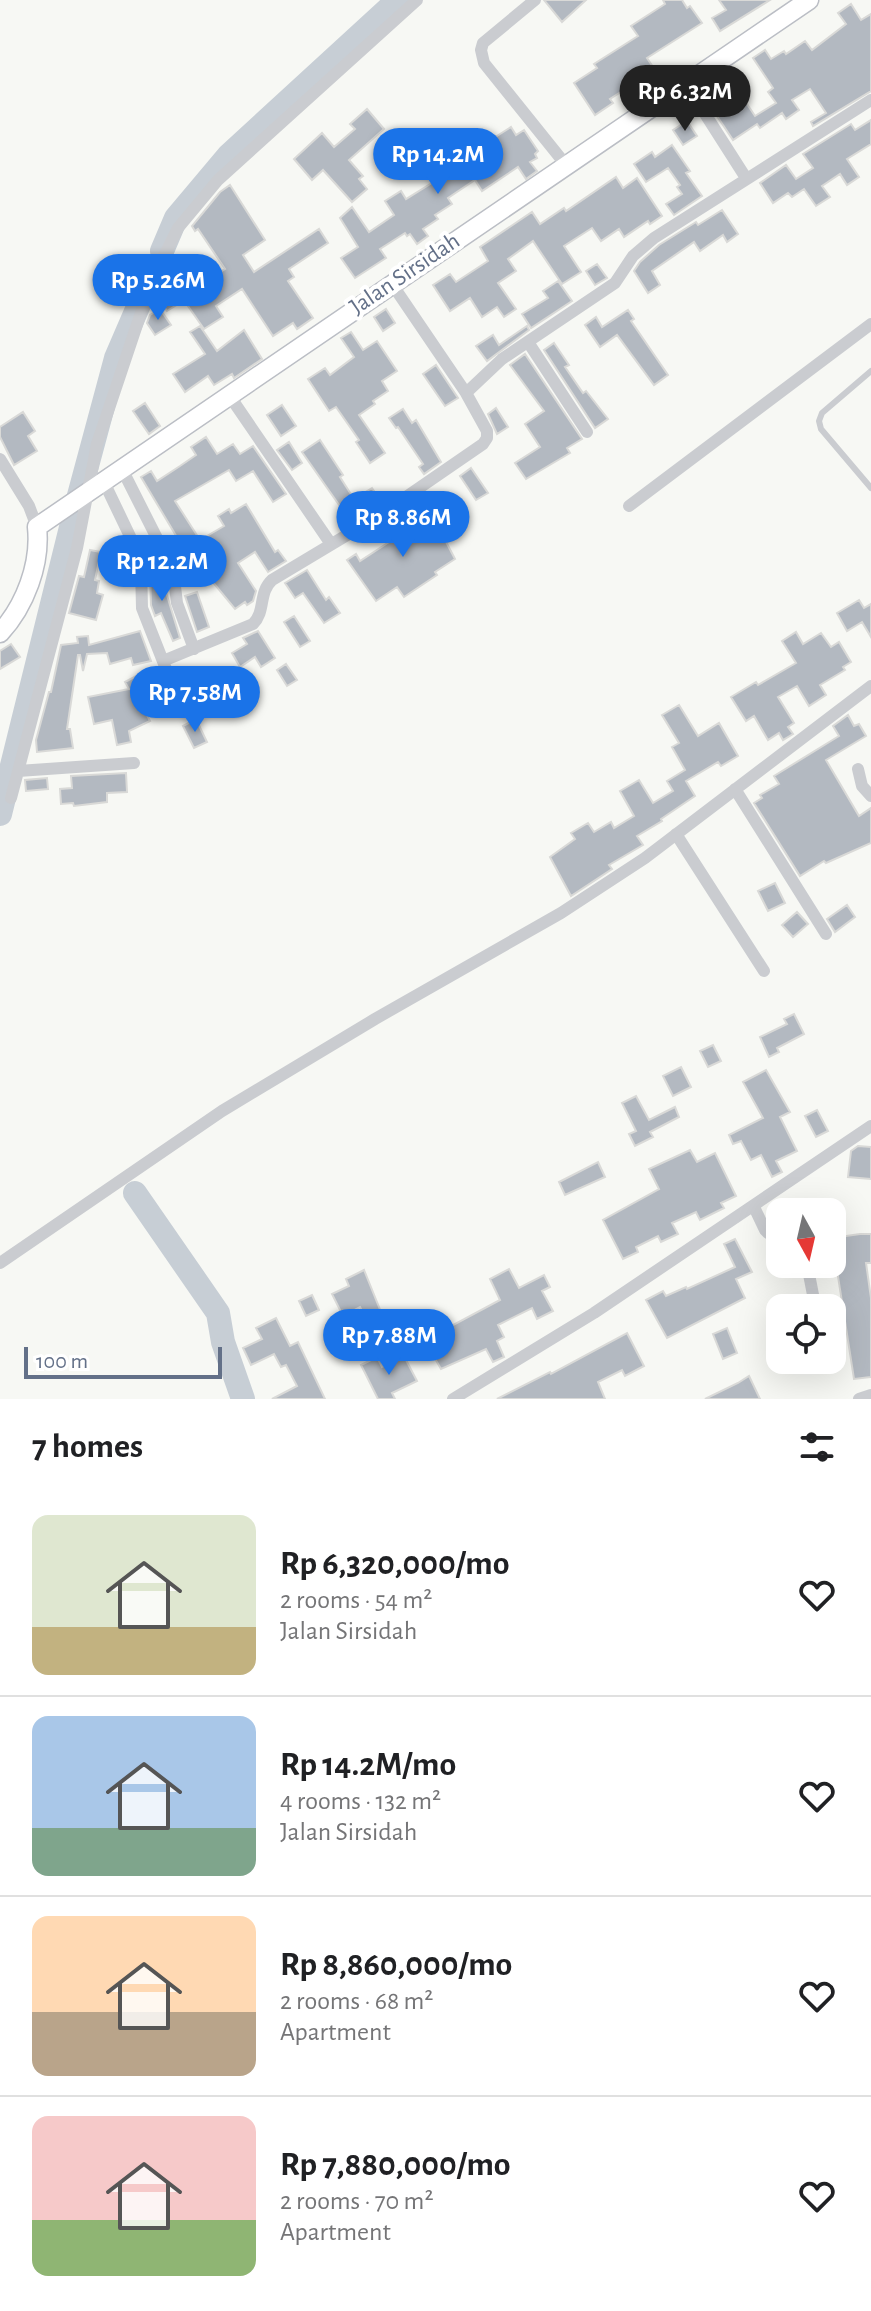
<!DOCTYPE html>
<meta charset="utf-8">
<style>
:root{--surface:#fff;--page:#f2f2f2;--text:#202124;--muted:#757577;--line:#e0e0e0;--accent:#1a73e8}
body{margin:0;font-family:"Alegreya Sans",sans-serif;background:var(--page);color:var(--text);height:100vh;display:flex;flex-direction:column;font-size:30px;white-space:nowrap}
*{box-sizing:border-box;margin:0}
p{font-size:26px;color:var(--muted)}
.icon{flex:none;width:44px;height:44px;fill:none;stroke:currentColor;stroke-width:2;stroke-linecap:round;stroke-linejoin:round}
.map{position:relative;height:1399px;overflow:hidden}
.drawer{display:flex;flex-direction:column;background:var(--surface);flex:1}
.drawer>*{flex:none}
.needle{width:52px;rotate:172deg}
.fabs{position:absolute;left:766px;top:1198px;display:grid;gap:16px}
.fabs a{display:grid;place-items:center;width:80px;height:80px;border-radius:16px;background:var(--surface);box-shadow:0 8px 32px #0002;font-size:40px}
.scale{position:absolute;left:24px;bottom:20px;width:198px;box-sizing:border-box;padding-left:8px;border:4px solid #637088;border-top:0;font-size:22px;line-height:28px;white-space:nowrap;color:#637088;-webkit-text-stroke:6px #fff;paint-order:stroke}
.price{position:absolute;translate:-50% -68px;padding:0 18px;border-radius:28px;background:var(--accent);color:#fff;font-size:26px;line-height:52px;filter:drop-shadow(0 2px 4px #0008)}
.price::after{content:'';position:absolute;left:50%;top:48px;width:24px;height:18px;margin-left:-12px;background:inherit;clip-path:polygon(0 0,100% 0,50% 100%)}
.price.current{background:#222;color:#fff}
ul{padding:0;list-style:none}
li{display:flex;align-items:center;gap:24px;height:200px;padding:0 32px}
li+li{border-top:2px solid var(--line)}
li span{display:grid;place-items:center;flex:none;width:224px;height:160px;border-radius:16px;color:#555}
li>.icon{margin-inline-start:auto}
span .icon{width:96px;height:96px;fill:#fffc;stroke-width:1}
li b{font-size:34px}
h2{display:flex;justify-content:space-between;align-items:center;height:96px;padding:0 32px;font-size:34px}
.map>svg:first-child{display:block}
.lines{fill:none;stroke-linecap:round;stroke-linejoin:round}
.river{stroke:#c7ced5;stroke-width:24}
.building{fill:#b3b9c1;stroke:#d9d9d7;stroke-width:2}
.secondary-casing{stroke:#bbbec5;stroke-width:21}
.lane{stroke:#caccd0;stroke-width:6}
.street{stroke:#caccd0;stroke-width:12}
.secondary{stroke:#fff;stroke-width:18}
.labels{text-anchor:middle;dominant-baseline:central;stroke-width:8;stroke-linejoin:round;paint-order:stroke}
.street-label{font-size:24px;fill:#637088;stroke:#fff}
</style>
<div class="map">
<svg width="871" height="1399" viewBox="0 0 871 1399">
<rect width="100%" height="100%" fill="#f7f8f4"/>
<g class="lines">
<path class="river" d="M 162,251 L 176,218 L 229,155 L 398,0
M 0,814 L 77,503 L 116,358 L 144,293
M 135,1193 L 218,1313 L 223,1342 L 243,1399"/>
</g>
<path class="building" d="M 544,0 L 586,0 L 562,22 Z
M 663,0 L 682,0 L 687,8 L 690,6 L 702,23 L 647,58 L 655,70 L 610,99 L 613,103 L 595,115 L 574,83 L 597,68 L 594,64 L 638,36 L 631,26 L 665,4 Z
M 719,0 L 770,0 L 720,31 L 712,18 L 726,10 Z
M 851,4 L 861,20 L 871,14 L 871,91 L 813,126 L 811,122 L 826,113 L 810,89 L 792,100 L 799,110 L 786,119 L 782,113 L 760,128 L 757,124 L 733,140 L 715,113 L 741,95 L 755,116 L 776,103 L 768,92 L 773,88 L 753,58 L 765,50 L 771,59 L 784,51 L 786,54 L 805,41 L 812,50 L 846,24 L 838,13 Z
M 367,109 L 384,129 L 349,160 L 363,176 L 359,179 L 367,189 L 352,202 L 323,170 L 312,180 L 294,159 L 322,133 L 334,147 L 355,129 L 350,124 Z
M 871,120 L 871,144 L 847,159 L 859,177 L 847,185 L 840,174 L 822,186 L 830,197 L 816,206 L 804,189 L 792,197 L 788,193 L 773,203 L 760,183 L 786,165 L 796,179 L 813,168 L 803,154 L 851,124 L 855,130 Z
M 687,121 L 697,136 L 683,145 L 673,130 Z
M 511,127 L 516,135 L 524,130 L 538,151 L 535,154 L 537,158 L 530,162 L 537,171 L 526,179 L 518,167 L 482,191 L 475,180 L 448,198 L 452,204 L 435,215 L 438,219 L 423,229 L 428,236 L 417,244 L 410,234 L 407,236 L 405,233 L 380,249 L 386,258 L 355,278 L 341,258 L 358,247 L 340,218 L 352,207 L 369,232 L 394,215 L 385,201 L 401,191 L 406,199 L 443,176 L 433,161 L 450,149 L 458,161 Z
M 672,145 L 690,171 L 686,173 L 702,196 L 674,215 L 666,204 L 682,194 L 677,187 L 680,185 L 668,168 L 646,182 L 634,164 L 652,152 L 655,157 Z
M 616,177 L 623,188 L 637,178 L 662,216 L 650,224 L 648,221 L 624,237 L 619,229 L 601,241 L 592,228 L 564,246 L 581,272 L 562,284 L 533,241 L 508,259 L 516,271 L 498,283 L 516,309 L 504,317 L 497,307 L 482,317 L 470,298 L 450,311 L 433,285 L 450,274 L 456,282 L 488,261 L 480,247 L 532,212 L 540,224 L 564,208 L 566,211 Z
M 230,185 L 265,240 L 243,255 L 254,272 L 319,229 L 328,243 L 289,269 L 294,277 L 288,281 L 313,318 L 297,329 L 293,323 L 273,336 L 242,289 L 216,306 L 223,317 L 204,329 L 181,296 L 225,269 L 198,229 L 195,231 L 192,226 L 220,192 Z
M 722,210 L 738,234 L 727,242 L 723,235 L 700,251 L 694,242 L 652,271 L 660,285 L 648,293 L 634,271 L 640,262 L 659,245 L 696,222 L 698,225 Z
M 597,264 L 607,278 L 595,285 L 586,271 Z
M 558,281 L 572,301 L 531,328 L 522,314 L 548,298 L 543,291 Z
M 174,288 L 183,301 L 167,311 L 159,299 Z
M 160,309 L 171,325 L 155,335 L 147,323 L 150,315 Z
M 386,309 L 395,323 L 383,331 L 374,317 Z
M 628,310 L 634,319 L 631,321 L 668,375 L 654,385 L 617,335 L 600,347 L 585,325 L 596,317 L 602,327 Z
M 200,326 L 217,351 L 244,330 L 262,359 L 234,378 L 232,374 L 214,385 L 208,376 L 185,392 L 173,374 L 205,354 L 190,332 Z
M 527,326 L 529,330 L 487,361 L 476,346 L 493,335 L 499,345 Z
M 351,332 L 363,350 L 377,341 L 397,371 L 382,381 L 388,391 L 373,401 L 375,404 L 359,415 L 385,453 L 370,463 L 356,442 L 359,440 L 336,407 L 329,411 L 308,379 L 325,368 L 330,375 L 354,357 L 341,338 Z
M 554,343 L 569,365 L 565,367 L 583,393 L 586,391 L 608,419 L 595,428 L 544,350 Z
M 525,354 L 582,439 L 567,448 L 570,453 L 526,479 L 515,463 L 540,447 L 525,424 L 544,411 L 510,365 Z
M 436,365 L 458,398 L 445,406 L 423,374 Z
M 145,403 L 160,426 L 149,434 L 133,411 Z
M 282,405 L 296,426 L 281,436 L 267,415 Z
M 496,408 L 508,427 L 497,434 L 488,414 Z
M 403,409 L 412,423 L 416,420 L 441,462 L 424,474 L 419,467 L 423,464 L 398,427 L 396,428 L 389,418 Z
M 23,412 L 35,431 L 28,436 L 37,451 L 14,465 L 0,437 L 0,427 Z
M 206,437 L 217,454 L 233,444 L 240,454 L 253,446 L 286,494 L 273,502 L 253,471 L 236,481 L 229,470 L 175,501 L 200,540 L 224,526 L 218,516 L 229,509 L 231,513 L 246,504 L 275,552 L 278,550 L 286,561 L 268,572 L 255,552 L 238,563 L 256,591 L 253,601 L 247,605 L 245,602 L 235,609 L 201,568 L 181,537 L 178,539 L 141,477 L 151,471 L 157,481 L 180,466 L 196,455 L 191,447 Z
M 320,440 L 343,475 L 340,477 L 354,499 L 372,488 L 382,503 L 351,522 L 302,452 Z
M 289,442 L 302,463 L 292,470 L 277,450 Z
M 471,468 L 488,493 L 476,500 L 460,476 Z
M 418,513 L 437,540 L 443,536 L 455,559 L 435,572 L 437,575 L 404,597 L 397,587 L 376,601 L 347,560 L 356,554 L 360,561 L 389,542 L 379,526 L 388,520 L 394,529 Z
M 90,550 L 101,552 L 95,580 L 99,581 L 97,593 L 103,595 L 96,620 L 69,613 L 79,576 L 84,577 Z
M 159,569 L 180,638 L 173,641 L 161,613 L 155,616 L 151,605 L 150,573 Z
M 307,570 L 326,600 L 329,597 L 340,613 L 324,623 L 303,593 L 295,598 L 285,583 Z
M 197,592 L 209,627 L 197,632 L 185,596 Z
M 859,600 L 864,608 L 871,604 L 871,637 L 862,622 L 847,631 L 837,613 Z
M 294,616 L 310,641 L 300,647 L 284,622 Z
M 140,631 L 151,661 L 133,665 L 131,658 L 110,664 L 107,653 L 87,654 L 83,671 L 80,655 L 78,655 L 67,729 L 70,729 L 73,748 L 37,752 L 36,740 L 49,692 L 51,692 L 61,645 L 78,643 L 77,637 L 88,636 L 89,645 Z
M 258,631 L 275,658 L 261,667 L 255,657 L 240,667 L 232,653 L 247,644 L 243,638 Z
M 796,632 L 803,644 L 821,633 L 831,647 L 839,642 L 851,662 L 843,667 L 845,670 L 820,685 L 826,695 L 809,706 L 797,686 L 778,697 L 794,723 L 788,727 L 793,734 L 783,740 L 779,733 L 768,740 L 754,716 L 746,721 L 731,697 L 756,682 L 758,685 L 796,663 L 782,641 Z
M 11,644 L 20,657 L 0,669 L 0,651 Z
M 286,664 L 297,680 L 287,686 L 277,670 Z
M 136,676 L 143,690 L 136,693 L 150,721 L 129,731 L 131,742 L 117,745 L 112,720 L 94,724 L 88,697 L 129,689 L 125,682 Z
M 679,705 L 698,736 L 719,723 L 738,756 L 721,766 L 718,762 L 686,781 L 695,796 L 661,819 L 662,821 L 637,836 L 643,845 L 609,865 L 612,869 L 571,896 L 550,857 L 575,839 L 571,833 L 588,823 L 594,832 L 611,822 L 614,828 L 634,816 L 620,791 L 639,780 L 653,803 L 673,791 L 667,781 L 685,770 L 672,747 L 679,743 L 662,715 Z
M 848,715 L 854,726 L 859,724 L 866,736 L 826,760 L 859,816 L 871,808 L 871,843 L 826,863 L 824,861 L 800,876 L 754,803 L 762,798 L 760,795 L 779,784 L 774,776 L 839,736 L 833,726 Z
M 196,719 L 207,742 L 194,748 L 183,726 Z
M 126,773 L 127,792 L 107,793 L 107,802 L 74,806 L 73,803 L 61,804 L 60,789 L 72,788 L 71,776 Z
M 47,778 L 48,789 L 26,791 L 25,780 Z
M 775,883 L 785,903 L 768,911 L 758,891 Z
M 847,905 L 855,917 L 835,932 L 827,919 Z
M 797,912 L 808,924 L 793,937 L 782,925 Z
M 794,1014 L 804,1034 L 777,1048 L 779,1052 L 769,1057 L 760,1037 L 787,1024 L 784,1019 Z
M 713,1045 L 721,1061 L 708,1067 L 700,1051 Z
M 681,1067 L 691,1087 L 673,1096 L 663,1076 Z
M 766,1070 L 790,1112 L 780,1117 L 797,1151 L 776,1161 L 782,1172 L 772,1177 L 761,1155 L 751,1160 L 741,1141 L 733,1144 L 729,1135 L 763,1118 L 743,1082 Z
M 636,1096 L 649,1120 L 675,1107 L 679,1117 L 650,1132 L 653,1137 L 635,1146 L 629,1134 L 636,1131 L 622,1103 Z
M 817,1110 L 828,1131 L 816,1137 L 805,1116 Z
M 858,1146 L 871,1147 L 871,1179 L 848,1177 L 851,1151 Z
M 690,1150 L 697,1162 L 715,1153 L 736,1196 L 721,1203 L 724,1208 L 700,1220 L 696,1212 L 672,1223 L 678,1234 L 661,1242 L 658,1236 L 636,1247 L 638,1252 L 623,1259 L 603,1220 L 659,1189 L 649,1169 Z
M 598,1162 L 605,1177 L 565,1195 L 559,1182 Z
M 860,1234 L 871,1234 L 871,1263 L 866,1263 L 871,1298 L 871,1377 L 854,1379 L 832,1238 Z
M 735,1239 L 752,1272 L 736,1279 L 745,1298 L 667,1338 L 646,1300 L 663,1291 L 666,1296 L 686,1287 L 687,1289 L 735,1267 L 724,1244 Z
M 509,1269 L 519,1288 L 544,1275 L 550,1287 L 542,1291 L 553,1311 L 537,1319 L 532,1308 L 498,1325 L 504,1337 L 497,1341 L 504,1357 L 493,1362 L 486,1349 L 441,1369 L 426,1343 L 430,1341 L 420,1323 L 436,1315 L 444,1330 L 500,1300 L 490,1279 Z
M 364,1270 L 383,1317 L 369,1324 L 360,1307 L 343,1316 L 332,1294 L 349,1286 L 346,1279 Z
M 312,1295 L 319,1310 L 306,1316 L 299,1301 Z
M 276,1318 L 290,1346 L 298,1342 L 325,1399 L 272,1399 L 297,1386 L 286,1365 L 281,1367 L 274,1354 L 251,1365 L 243,1348 L 262,1339 L 256,1328 Z
M 727,1328 L 737,1353 L 723,1359 L 713,1334 Z
M 627,1333 L 644,1366 L 625,1376 L 622,1370 L 598,1382 L 605,1399 L 497,1399 L 550,1372 L 551,1374 Z
M 404,1356 L 417,1381 L 392,1393 L 395,1399 L 378,1399 L 361,1365 L 377,1357 L 382,1367 Z
M 749,1376 L 760,1399 L 705,1399 L 738,1383 Z"/>
<g class="lines">
<g class="secondary-casing">
<path id="secondary" d="M 0,633 C 25,606 41,564 37,527 L 809,0"/>
</g>
<path class="lane" d="M 871,371 L 822,413 L 819,421 L 821,429 L 871,488"/>
<path class="street" d="M 535,0 L 483,43 L 481,50 L 484,63 L 566,165
M 686,84 L 746,178
M 392,284 L 466,393
M 528,342 L 587,432
M 229,395 L 331,544
M 0,459 L 29,506 L 37,527
M 122,469 L 173,570 L 177,603 L 194,649
M 104,482 L 138,553 L 141,567 L 142,608 L 179,702
M 629,506 L 871,324
M 163,661 L 253,624 C 266,611 258,593 272,580 L 377,517 L 483,444 L 487,438 L 487,431 L 466,393 L 502,359 L 615,283 L 633,256 L 654,238 L 871,100
M 858,769 L 862,786 L 871,796
M 18,771 L 134,763
M 735,789 L 826,934
M 11,798 L 77,548 L 97,444 L 152,280 L 178,228 L 218,180 L 417,0
M 676,834 L 764,971
M 754,1207 L 765,1230 L 768,1233 L 780,1234
M 0,1263 L 222,1111 L 375,1019 L 561,913 L 645,858 L 871,686
M 807,1264 L 815,1305
M 453,1399 L 594,1313 L 871,1126
M 859,1399 L 871,1395"/>
<use href="#secondary" class="secondary"/>
</g>
<g class="labels">
<g class="street-label">
<text transform="translate(405 274) rotate(-34)">Jalan Sirsidah</text>
</g>
</g>
</svg>
<div class="fabs">
<a><svg class="needle" viewBox="-14 -14 28 28"><path d="M0-13l5 13h-10z" fill="#e53935"/><path d="M0 13l5-13h-10z" fill="#757577"/></svg></a>
<a><svg class="icon" aria-label="locate" viewBox="0 0 24 24"><circle cx="12" cy="12" r="6"/><path d="M12 2v4M12 18v4M2 12h4M18 12h4"/></svg></a>
</div>
<div class="scale">100 m</div>
<b class="price current" style="left:685px;top:133px">Rp 6.32M</b>
<b class="price" style="left:438px;top:196px">Rp 14.2M</b>
<b class="price" style="left:158px;top:322px">Rp 5.26M</b>
<b class="price" style="left:403px;top:559px">Rp 8.86M</b>
<b class="price" style="left:162px;top:603px">Rp 12.2M</b>
<b class="price" style="left:195px;top:734px">Rp 7.58M</b>
<b class="price" style="left:389px;top:1377px">Rp 7.88M</b>
</div>
<section class="drawer">
<h2>7 homes<svg class="icon" aria-label="filters" viewBox="0 0 24 24"><path d="M4 7h16M4 17h16"/><circle cx="9" cy="7" r="2"/><circle cx="15" cy="17" r="2"/></svg></h2>
<ul>
<li><span style="background:linear-gradient(#dfe7d0 70%,#c2b280 0)"><svg class="icon" aria-label="home" viewBox="0 0 24 24"><path d="M3 11l9-7 9 7M6 9v11h12V9"/></svg></span><div><b>Rp 6,320,000/mo</b><p>2 rooms · 54 m²</p><p>Jalan Sirsidah</p></div><svg class="icon" aria-label="heart" viewBox="0 0 24 24"><path d="M12 20l-8-8c-3-5 5-10 8-4 3-6 11-1 8 4z"/></svg></li>
<li><span style="background:linear-gradient(#a9c7e8 70%,#7fa58c 0)"><svg class="icon" aria-label="home" viewBox="0 0 24 24"><path d="M3 11l9-7 9 7M6 9v11h12V9"/></svg></span><div><b>Rp 14.2M/mo</b><p>4 rooms · 132 m²</p><p>Jalan Sirsidah</p></div><svg class="icon" aria-label="heart" viewBox="0 0 24 24"><path d="M12 20l-8-8c-3-5 5-10 8-4 3-6 11-1 8 4z"/></svg></li>
<li><span style="background:linear-gradient(#ffd9b3 60%,#b9a48a 0)"><svg class="icon" aria-label="home" viewBox="0 0 24 24"><path d="M3 11l9-7 9 7M6 9v11h12V9"/></svg></span><div><b>Rp 8,860,000/mo</b><p>2 rooms · 68 m²</p><p>Apartment</p></div><svg class="icon" aria-label="heart" viewBox="0 0 24 24"><path d="M12 20l-8-8c-3-5 5-10 8-4 3-6 11-1 8 4z"/></svg></li>
<li><span style="background:linear-gradient(#f6c9c9 65%,#8fb573 0)"><svg class="icon" aria-label="home" viewBox="0 0 24 24"><path d="M3 11l9-7 9 7M6 9v11h12V9"/></svg></span><div><b>Rp 7,880,000/mo</b><p>2 rooms · 70 m²</p><p>Apartment</p></div><svg class="icon" aria-label="heart" viewBox="0 0 24 24"><path d="M12 20l-8-8c-3-5 5-10 8-4 3-6 11-1 8 4z"/></svg></li>
</ul>
</section>
